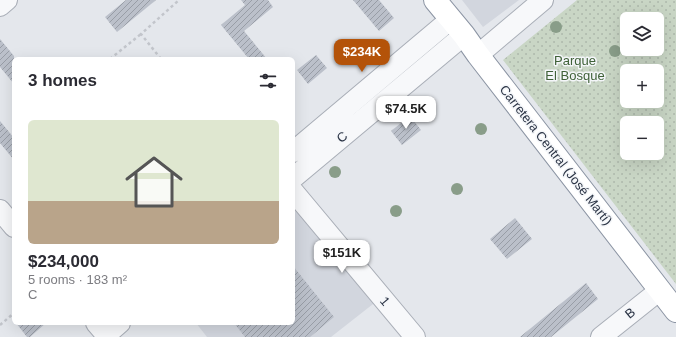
<!DOCTYPE html>
<meta charset="utf-8">
<style>
:root{--surface:#fff;--page:#f2f2f3;--text:#2b2b33;--muted:#7c7c81;--line:#e1e1e2;--accent:#b45309}
body{margin:0;font-family:Helvetica,sans-serif;background:var(--page);color:var(--text);height:100vh;display:flex;flex-direction:column;font-size:15px;white-space:nowrap}
*{box-sizing:border-box;margin:0}
p{font-size:13px;color:var(--muted)}
.icon{flex:none;width:22px;height:22px;fill:none;stroke:currentColor;stroke-width:2;stroke-linecap:round;stroke-linejoin:round}
.map{position:relative;flex:1;overflow:hidden}
.details{position:absolute;left:12px;top:57px;width:283px;height:268px;display:flex;flex-direction:column;background:var(--surface);border-radius:6px;box-shadow:0 4px 16px #0002}
.details>*{flex:none}
.fabs{position:absolute;left:620px;top:12px;display:grid;gap:8px}
.fabs a{display:grid;place-items:center;width:44px;height:44px;border-radius:6px;background:var(--surface);box-shadow:0 4px 16px #0002;font-size:20px}
.price{position:absolute;translate:-50% -34px;padding:0 9px;border-radius:8px;background:#fff;color:#222;font-size:13px;line-height:26px;filter:drop-shadow(0 1px 2px #0008)}
.price::after{content:'';position:absolute;left:50%;top:24px;width:12px;height:9px;margin-left:-6px;background:inherit;clip-path:polygon(0 0,100% 0,50% 100%)}
.price.on{background:var(--accent);color:#fff}
ul{padding:0;list-style:none}
li{display:grid;align-content:center;gap:8px;height:212px;padding:0 16px}
li+li{border-top:1px solid var(--line)}
li span{display:grid;place-items:center;height:124px;border-radius:6px;color:#555}
li>.icon{margin-inline-start:auto}
span .icon{width:72px;height:72px;fill:#fffc;stroke-width:1}
li b{font-size:17px}
h2{display:flex;justify-content:space-between;align-items:center;height:48px;padding:0 16px;font-size:17px}
.map>svg:first-child{display:block}
.built{fill:#d2d6de}
.park{fill:url(#park-dots);fill-rule:evenodd}
.building{fill:url(#building-hatch)}
.lines{fill:none;stroke-linecap:round;stroke-linejoin:round}
.minor-casing{stroke:#a9aeb7;stroke-width:22}
.highway-casing{stroke:#8b94a3;stroke-width:24}
.path{stroke:#c2c5cb;stroke-width:2.5;stroke-dasharray:3 3;stroke-linecap:butt}
.minor{stroke:#f7f8fa;stroke-width:20}
.highway{stroke:#fff;stroke-width:22}
.tree{fill:#899d89}
.labels{text-anchor:middle;dominant-baseline:central;stroke-width:3;stroke-linejoin:round;paint-order:stroke}
.park-label{font-size:13px;fill:#3f6138;stroke:#f4f6f9}
.street-label{font-size:13px;fill:#2b3445;stroke:#f4f6f9}
</style>
<div class="map">
<svg width="676" height="337" viewBox="0 0 676 337">
<defs>
<pattern id="park-dots" width="8" height="8" patternUnits="userSpaceOnUse"><rect width="8" height="8" fill="#c9d6c5"/><path d="M2 2h.1M6 6h.1" fill="none" stroke="#adb8ab" stroke-width="1.8" stroke-linecap="round"/></pattern>
<pattern id="building-hatch" width="6" height="6" patternUnits="userSpaceOnUse"><rect width="6" height="6" fill="#bbc0ca"/><path d="M-1 1l2-2M0 6l6-6M5 7l2-2" fill="none" stroke="#989da6"/></pattern>
</defs>
<rect width="100%" height="100%" fill="#e4e7ec"/>
<path class="built" d="M 462,0 L 519,0 L 483,27 Z
M 293,191 L 382,297 L 331,337 L 207,337 L 196,323 L 293,323 Z"/>
<path class="park" d="M 577,0 L 676,0 L 676,284 L 503,60 ZM 627,19 L 657,19 L 657,49 L 627,49 ZM 627,71 L 657,71 L 657,101 L 627,101 ZM 627,123 L 657,123 L 657,153 L 627,153 Z"/>
<path class="building" d="M 126,0 L 156,0 L 117,32 L 105,17 Z
M 241,0 L 268,0 L 273,7 L 244,31 L 267,59 L 249,59 L 221,25 L 245,5 Z
M 353,0 L 379,0 L 394,18 L 379,31 Z
M 0,39 L 14,56 L 14,84 L 0,67 Z
M 316,55 L 327,68 L 308,84 L 297,70 Z
M 410,116 L 421,130 L 402,145 L 391,131 Z
M 0,121 L 14,138 L 14,160 L 0,143 Z
M 515,218 L 532,239 L 507,259 L 490,239 Z
M 293,266 L 334,317 L 310,337 L 245,337 L 234,323 L 293,323 Z
M 586,283 L 598,299 L 551,337 L 520,337 Z
M 16,323 L 46,323 L 30,337 L 27,337 Z"/>
<g class="lines">
<g class="minor-casing">
<path id="minor" d="M 0,6 L 7,0
M 478,55 L 543,0
M 293,152 L 451,19
M 293,178 L 464,35
M 293,191 L 415,337
M 0,210 L 14,227
M 96,323 L 108,337
M 106,335 L 120,323
M 601,337 L 660,290"/>
</g>
<g class="highway-casing">
<path id="highway" d="M 435,0 L 464,35 L 478,55 L 676,311"/>
</g>
<path class="path" d="M 110,59 L 141,34
M 161,59 L 141,34 L 179,0
M 0,325 L 14,313"/>
<use href="#minor" class="minor"/>
<use href="#highway" class="highway"/>
</g>
<g class="tree">
<circle cx="556" cy="27" r="6"/>
<circle cx="615" cy="51" r="6"/>
<circle cx="414" cy="107" r="6"/>
<circle cx="481" cy="129" r="6"/>
<circle cx="335" cy="172" r="6"/>
<circle cx="457" cy="189" r="6"/>
<circle cx="396" cy="211" r="6"/>
</g>
<g class="labels">
<g class="park-label">
<text x="575" y="60">Parque<tspan x="575" dy="15">El Bosque</tspan></text>
</g>
<g class="street-label">
<text transform="translate(342 137) rotate(-40)">C</text>
<text transform="translate(556 155) rotate(52)">Carretera Central (José Martí)</text>
<text transform="translate(385 301) rotate(50)">1</text>
<text transform="translate(630 313) rotate(-39)">B</text>
</g>
</g>
</svg>
<div class="fabs">
<a><svg class="icon" aria-label="layers" viewBox="0 0 24 24"><path d="M12 4l9 5-9 5-9-5zM3 14l9 5 9-5"/></svg></a>
<a>+</a>
<a>−</a>
</div>
<b class="price on" style="left:362px;top:73px">$234K</b>
<b class="price" style="left:406px;top:130px">$74.5K</b>
<b class="price" style="left:342px;top:274px">$151K</b>
<section class="details">
<h2>3 homes<svg class="icon" aria-label="filters" viewBox="0 0 24 24"><path d="M4 7h16M4 17h16"/><circle cx="9" cy="7" r="2"/><circle cx="15" cy="17" r="2"/></svg></h2>
<ul>
<li><span style="background:linear-gradient(#dfe7d0 65%,#b9a48a 0)"><svg class="icon" aria-label="home" viewBox="0 0 24 24"><path d="M3 11l9-7 9 7M6 9v11h12V9"/></svg></span><div><b>$234,000</b><p>5 rooms · 183 m²</p><p>C</p></div></li>
</ul>
</section>
</div>
